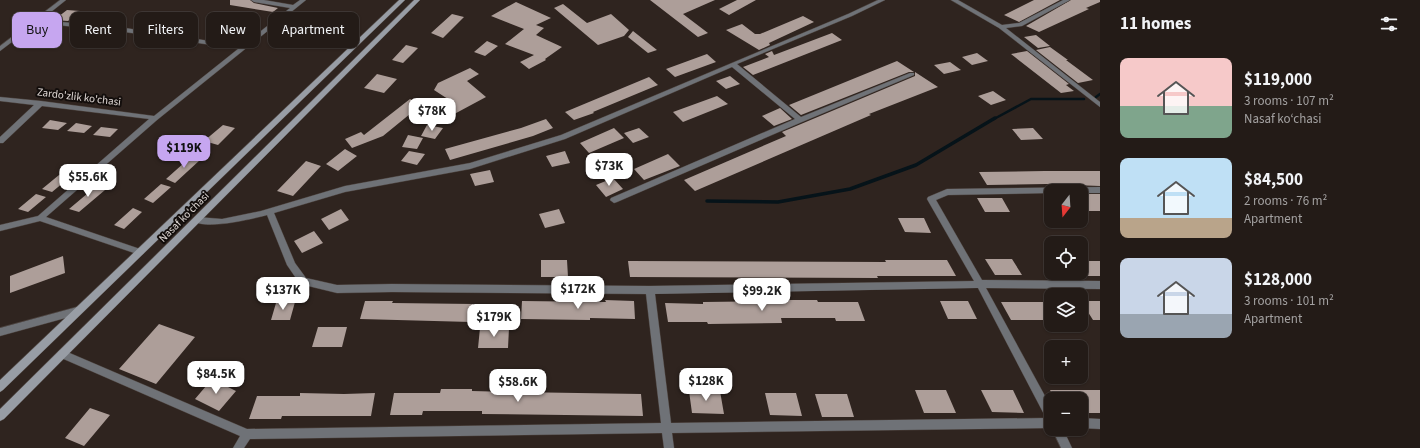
<!DOCTYPE html>
<meta charset="utf-8">
<style>
:root{--surface:#231b17;--page:#2f2824;--text:#f1f3f6;--muted:#a3a1a1;--line:#403936;--accent:#c6a6f0}
body{margin:0;font-family:"Source Sans 3",sans-serif;background:var(--page);color:var(--text);height:100vh;display:flex;flex-direction:column;font-size:15px;white-space:nowrap}
*{box-sizing:border-box;margin:0}
p{font-size:13px;color:var(--muted)}
.icon{flex:none;width:22px;height:22px;fill:none;stroke:currentColor;stroke-width:2;stroke-linecap:round;stroke-linejoin:round}
.map{position:relative;flex:1;overflow:hidden}
.side{display:flex;flex-direction:column;background:var(--surface);width:320px}
.side>*{flex:none}
.top-card{position:absolute;left:12px;top:12px;width:380px;height:36px;display:flex;gap:8px}
.needle{width:26px;rotate:197deg}
.fabs{position:absolute;left:1044px;top:184px;display:grid;gap:8px}
.fabs a{display:grid;place-items:center;width:44px;height:44px;border-radius:8px;background:var(--surface);box-shadow:0 1px 3px #0004,0 0 0 1px var(--line);font-size:20px}
.price{position:absolute;translate:-50% -34px;padding:0 9px;border-radius:8px;background:#fff;color:#222;font-size:13px;line-height:26px;filter:drop-shadow(0 1px 2px #0008)}
.price::after{content:'';position:absolute;left:50%;top:24px;width:12px;height:9px;margin-left:-6px;background:inherit;clip-path:polygon(0 0,100% 0,50% 100%)}
.price.selected{background:var(--accent);color:#111}
ul{padding:0;list-style:none}
li{display:flex;align-items:center;gap:12px;height:100px;padding:0 20px}
li span{display:grid;place-items:center;flex:none;width:112px;height:80px;border-radius:8px;color:#555}
li>.icon{margin-inline-start:auto}
span .icon{width:48px;height:48px;fill:#fffc;stroke-width:1}
li b{font-size:17px}
h2{display:flex;justify-content:space-between;align-items:center;height:48px;padding:0 20px;font-size:17px}
.tag{padding:0 14px;border-radius:8px;background:var(--surface);box-shadow:0 1px 3px #0004,0 0 0 1px var(--line);font-size:14px;line-height:36px}
.tag.selected{background:var(--accent);color:#111}
main{display:flex;flex:1;min-height:0}
.map>svg:first-child{display:block}
.lines{fill:none;stroke-linecap:round;stroke-linejoin:round}
.stream-far1{stroke:#061319;stroke-width:2.5}
.stream{stroke:#061319;stroke-width:3.5}
.building{fill:#ad9e99}
.street-casing{stroke:#4b413c;stroke-width:1}
.secondary-casing{stroke:#4b413c;stroke-width:1}
.street{fill:#6f7277;fill-rule:evenodd}
.secondary{fill:#989da5;fill-rule:evenodd}
.labels{text-anchor:middle;dominant-baseline:central;stroke-width:4;stroke-linejoin:round;paint-order:stroke}
.street-label{font-size:11px;fill:#e0d9d6;stroke:#130e0c}
</style>
<main>
<div class="map">
<svg width="1100" height="448" viewBox="0 0 1100 448">
<rect width="100%" height="100%" fill="#2f241f"/>
<g class="lines">
<path class="stream-far1" d="M 1096,97 L 1100,94
M 994,119 L 1031,99 L 1084,99"/>
<path class="stream" d="M 707,201 L 778,202 L 850,189 L 916,165 L 995,118"/>
</g>
<path class="building" d="M 230,0 L 250,0 L 254,3 L 278,8 L 273,12 L 230,5 Z
M 650,0 L 715,0 L 683,14 L 708,33 L 698,37 Z
M 737,0 L 756,0 L 729,15 L 719,9 Z
M 1034,0 L 1060,0 L 1019,22 L 1004,15 Z
M 1071,0 L 1100,0 L 1100,2 L 1086,8 L 1089,9 L 1039,32 L 1026,26 Z
M 516,2 L 551,18 L 536,25 L 544,28 L 536,35 L 562,47 L 545,59 L 546,60 L 529,69 L 520,62 L 534,55 L 505,44 L 524,29 L 491,16 Z
M 563,4 L 587,23 L 611,14 L 629,30 L 624,36 L 598,45 L 554,8 Z
M 67,10 L 80,11 L 68,21 L 54,20 Z
M 452,14 L 464,17 L 443,38 L 431,33 Z
M 803,16 L 814,22 L 769,43 L 770,45 L 759,50 L 726,30 L 742,24 L 755,34 L 760,34 Z
M 46,25 L 60,27 L 48,37 L 34,35 Z
M 633,31 L 657,50 L 648,53 L 628,37 Z
M 832,33 L 842,40 L 753,75 L 743,67 L 769,57 L 765,54 L 772,51 L 774,55 Z
M 1036,35 L 1050,46 L 1038,48 L 1024,37 Z
M 487,41 L 498,46 L 485,56 L 474,52 Z
M 406,45 L 418,48 L 403,63 L 392,60 Z
M 1050,47 L 1068,60 L 1066,60 L 1093,80 L 1078,83 L 1036,50 Z
M 1027,51 L 1069,84 L 1066,85 L 1074,91 L 1061,93 L 1011,54 Z
M 977,53 L 988,61 L 972,65 L 962,57 Z
M 707,54 L 716,62 L 675,77 L 666,69 Z
M 897,61 L 914,72 L 909,72 L 801,115 L 789,105 Z
M 950,62 L 961,70 L 944,74 L 934,65 Z
M 470,68 L 479,74 L 467,81 L 486,97 L 445,119 L 437,112 L 454,103 L 434,90 L 438,83 Z
M 915,72 L 938,87 L 869,114 L 871,115 L 695,191 L 684,180 L 786,136 L 782,132 L 915,76 Z
M 377,74 L 397,79 L 384,93 L 364,88 Z
M 730,76 L 740,84 L 726,89 L 716,81 Z
M 649,77 L 658,85 L 593,112 L 594,113 L 574,120 L 565,112 Z
M 993,91 L 1006,100 L 991,105 L 978,96 Z
M 717,96 L 728,104 L 683,122 L 673,112 Z
M 410,99 L 421,105 L 383,136 L 352,148 L 345,139 L 361,132 L 364,135 Z
M 780,108 L 792,119 L 774,126 L 762,116 Z
M 546,119 L 553,128 L 533,136 L 450,160 L 445,149 L 521,128 Z
M 50,120 L 67,123 L 58,130 L 42,128 Z
M 76,123 L 92,126 L 84,133 L 67,131 Z
M 223,125 L 235,128 L 218,145 L 204,141 Z
M 427,125 L 443,128 L 435,139 L 421,136 Z
M 101,127 L 118,129 L 110,137 L 93,135 Z
M 614,128 L 624,138 L 589,153 L 580,143 Z
M 639,128 L 649,137 L 633,143 L 624,133 Z
M 1033,128 L 1043,139 L 1021,140 L 1012,129 Z
M 408,135 L 423,138 L 417,149 L 402,147 Z
M 345,149 L 357,156 L 338,171 L 326,164 Z
M 409,151 L 425,154 L 417,165 L 401,161 Z
M 565,151 L 570,163 L 552,167 L 546,156 Z
M 194,154 L 200,160 L 175,183 L 166,179 Z
M 668,154 L 680,166 L 644,180 L 634,169 Z
M 306,161 L 321,166 L 293,196 L 277,191 Z
M 490,170 L 494,182 L 475,186 L 470,174 Z
M 1045,171 L 1100,171 L 1100,186 L 1046,184 L 987,185 L 979,172 Z
M 59,175 L 69,178 L 52,192 L 42,189 Z
M 613,178 L 623,189 L 606,197 L 596,185 Z
M 100,183 L 105,190 L 79,212 L 69,209 Z
M 161,184 L 171,187 L 153,203 L 144,199 Z
M 36,194 L 46,197 L 28,212 L 18,209 Z
M 1081,194 L 1100,194 L 1100,211 L 1089,211 L 1081,200 Z
M 977,198 L 1002,198 L 1010,212 L 985,212 Z
M 133,208 L 142,212 L 124,229 L 114,225 Z
M 341,209 L 349,220 L 329,230 L 321,219 Z
M 559,209 L 565,223 L 545,228 L 539,214 Z
M 898,218 L 924,218 L 931,233 L 905,232 Z
M 314,231 L 323,243 L 302,253 L 294,241 Z
M 63,256 L 65,273 L 10,293 L 10,276 Z
M 985,259 L 1012,259 L 1022,275 L 995,275 Z
M 541,260 L 567,260 L 568,277 L 541,277 Z
M 885,260 L 947,260 L 956,276 L 877,276 L 878,278 L 630,277 L 628,261 L 886,262 Z
M 1081,261 L 1100,261 L 1100,276 L 1081,276 Z
M 605,300 L 634,301 L 635,319 L 590,318 L 590,320 L 521,319 L 522,301 L 606,302 Z
M 789,300 L 817,300 L 818,302 L 858,302 L 865,321 L 836,321 L 835,318 L 781,318 L 782,323 L 708,324 L 707,322 L 668,322 L 665,303 L 703,304 L 703,302 L 789,301 Z
M 365,301 L 393,301 L 392,303 L 473,304 L 471,322 L 360,319 Z
M 940,301 L 968,301 L 977,319 L 948,319 Z
M 1081,301 L 1100,301 L 1100,320 L 1093,320 Z
M 295,302 L 290,320 L 271,320 L 276,303 Z
M 1001,302 L 1051,302 L 1051,320 L 1011,320 Z
M 159,324 L 195,337 L 156,384 L 119,369 Z
M 318,327 L 347,327 L 342,347 L 312,347 Z
M 480,328 L 509,328 L 508,348 L 478,348 Z
M 212,379 L 236,391 L 219,411 L 195,399 Z
M 441,389 L 472,389 L 472,391 L 515,392 L 641,394 L 643,416 L 482,414 L 482,411 L 423,411 L 422,415 L 390,415 L 394,393 L 440,393 Z
M 915,390 L 946,390 L 956,413 L 924,413 Z
M 981,390 L 1013,390 L 1024,413 L 992,412 Z
M 1050,390 L 1100,390 L 1100,413 L 1081,413 L 1081,399 L 1055,399 Z
M 689,391 L 720,391 L 724,414 L 692,413 Z
M 300,393 L 344,394 L 375,393 L 371,416 L 282,416 L 281,419 L 249,419 L 257,396 L 300,396 Z
M 765,393 L 796,393 L 802,416 L 770,415 Z
M 815,394 L 847,394 L 854,417 L 822,417 Z
M 90,408 L 110,415 L 84,446 L 65,438 Z"/>
<g class="lines">
<g class="street-casing">
<path id="street" d="M 60,0 L 66,0 L 41,20 L 125,28 L 242,46 L 290,8 L 254,2 L 251,0 L 264,0 L 293,5 L 300,0 L 306,0 L 157,120 L 46,217 L 143,250 L 144,252 L 143,254 L 140,255 L 40,221 L 0,231 L 0,225 L 38,216 L 149,119 L 42,106 L 3,143 L 0,143 L 0,137 L 34,105 L 0,101 L 0,97 L 41,101 L 154,116 L 238,49 L 125,32 L 37,23 L 0,51 L 0,46 Z
M 878,0 L 885,0 L 852,16 L 737,64 L 801,117 L 910,73 L 914,73 L 914,75 L 802,122 L 617,202 L 614,203 L 610,200 L 611,198 L 795,119 L 732,67 L 565,139 L 470,169 L 345,192 L 274,213 L 295,263 L 306,278 L 337,285 L 392,284 L 650,286 L 974,281 L 927,199 L 928,197 L 947,189 L 1100,187 L 1100,193 L 1081,193 L 1081,191 L 1051,191 L 1051,193 L 948,195 L 936,200 L 982,280 L 1100,281 L 1100,289 L 986,288 L 1051,407 L 1051,428 L 672,433 L 674,448 L 664,448 L 662,433 L 250,439 L 244,448 L 233,448 L 240,436 L 59,357 L 57,354 L 59,351 L 62,350 L 65,351 L 247,429 L 661,423 L 646,294 L 392,292 L 337,293 L 300,284 L 287,265 L 267,215 C 253,219 202,231 193,220 L 197,217 L 222,219 L 261,211 L 345,186 L 470,163 L 561,135 L 848,14 ZM 978,288 L 1046,418 L 671,423 L 655,294 Z
M 951,0 L 958,0 L 1002,25 L 1019,23 L 1063,0 L 1070,0 L 1022,26 L 1006,28 L 1100,102 L 1100,107 L 999,28 Z
M 77,307 L 80,308 L 81,311 L 80,314 L 0,336 L 0,328 Z
M 1081,418 L 1100,419 L 1100,429 L 1081,428 Z
M 1052,429 L 1063,429 L 1072,448 L 1061,448 Z"/>
</g>
<g class="secondary-casing">
<path id="secondary" d="M 399,0 L 405,0 L 3,390 L 0,392 L 0,380 Z
M 414,0 L 420,0 L 4,419 L 0,421 L 0,409 Z"/>
</g>
<use href="#street" class="street"/>
<use href="#secondary" class="secondary"/>
</g>
<g class="labels">
<g class="street-label">
<text transform="translate(79 97) rotate(7)">Zardo'zlik ko'chasi</text>
<text transform="translate(184 217) rotate(-45)">Nasaf ko‘chasi</text>
</g>
</g>
</svg>
<div class="fabs">
<a><svg class="needle" viewBox="-14 -14 28 28"><path d="M0-13l5 13h-10z" fill="#e53935"/><path d="M0 13l5-13h-10z" fill="#a3a1a1"/></svg></a>
<a><svg class="icon" aria-label="locate" viewBox="0 0 24 24"><circle cx="12" cy="12" r="6"/><path d="M12 2v4M12 18v4M2 12h4M18 12h4"/></svg></a>
<a><svg class="icon" aria-label="layers" viewBox="0 0 24 24"><path d="M12 4l9 5-9 5-9-5zM3 14l9 5 9-5"/></svg></a>
<a>+</a>
<a>−</a>
</div>
<b class="price" style="left:432px;top:132px">$78K</b>
<b class="price selected" style="left:184px;top:169px">$119K</b>
<b class="price" style="left:609px;top:187px">$73K</b>
<b class="price" style="left:88px;top:198px">$55.6K</b>
<b class="price" style="left:578px;top:310px">$172K</b>
<b class="price" style="left:283px;top:311px">$137K</b>
<b class="price" style="left:762px;top:312px">$99.2K</b>
<b class="price" style="left:494px;top:338px">$179K</b>
<b class="price" style="left:216px;top:395px">$84.5K</b>
<b class="price" style="left:706px;top:402px">$128K</b>
<b class="price" style="left:518px;top:403px">$58.6K</b>
<div class="top-card">
<a class="tag selected">Buy</a>
<a class="tag">Rent</a>
<a class="tag">Filters</a>
<a class="tag">New</a>
<a class="tag">Apartment</a>
</div>
</div>
<section class="side">
<h2>11 homes<svg class="icon" aria-label="filters" viewBox="0 0 24 24"><path d="M4 7h16M4 17h16"/><circle cx="9" cy="7" r="2"/><circle cx="15" cy="17" r="2"/></svg></h2>
<ul>
<li><span style="background:linear-gradient(#f6c9c9 60%,#7fa58c 0)"><svg class="icon" aria-label="home" viewBox="0 0 24 24"><path d="M3 11l9-7 9 7M6 9v11h12V9"/></svg></span><div><b>$119,000</b><p>3 rooms · 107 m²</p><p>Nasaf ko‘chasi</p></div></li>
<li><span style="background:linear-gradient(#bfe0f5 75%,#b9a48a 0)"><svg class="icon" aria-label="home" viewBox="0 0 24 24"><path d="M3 11l9-7 9 7M6 9v11h12V9"/></svg></span><div><b>$84,500</b><p>2 rooms · 76 m²</p><p>Apartment</p></div></li>
<li><span style="background:linear-gradient(#c9d6e8 70%,#9aa5b1 0)"><svg class="icon" aria-label="home" viewBox="0 0 24 24"><path d="M3 11l9-7 9 7M6 9v11h12V9"/></svg></span><div><b>$128,000</b><p>3 rooms · 101 m²</p><p>Apartment</p></div></li>
</ul>
</section>
</main>
